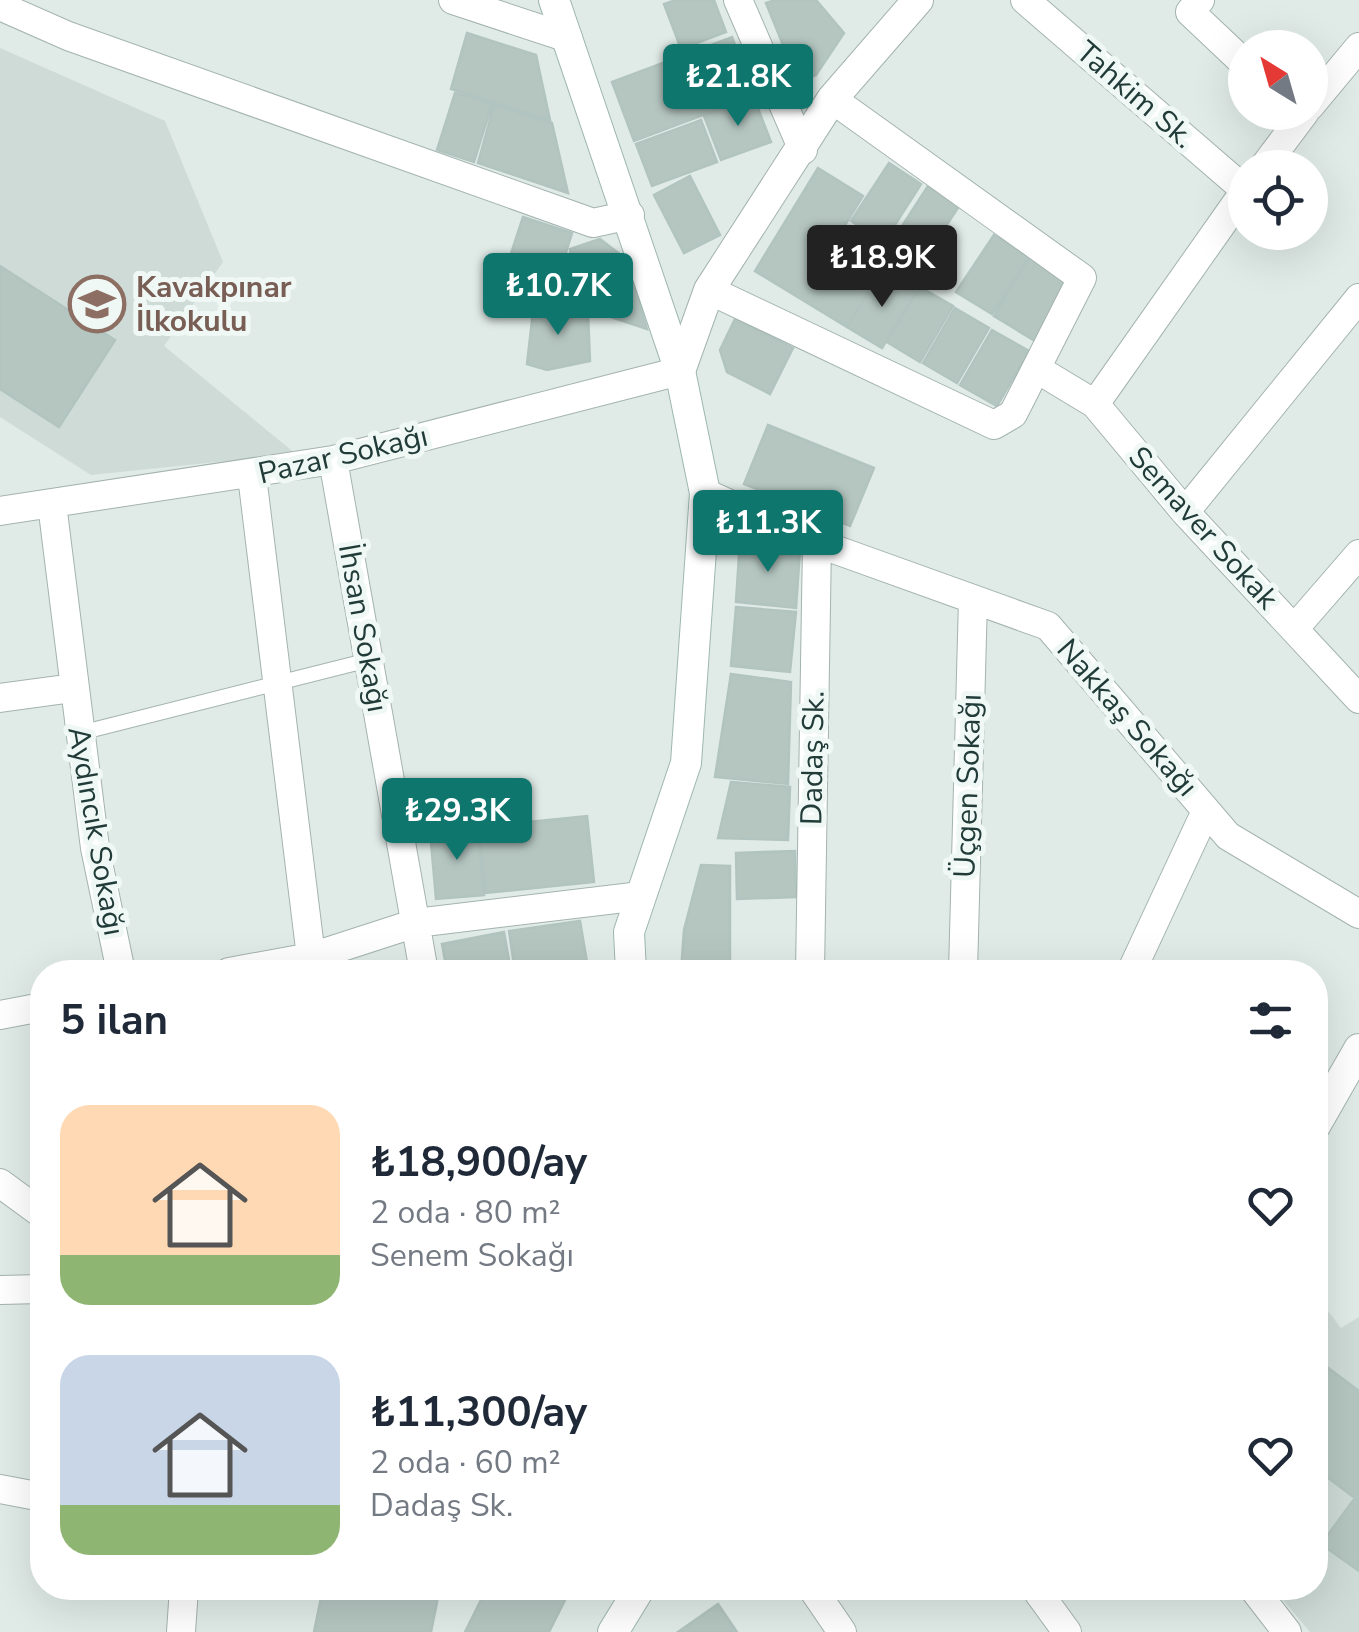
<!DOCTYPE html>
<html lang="tr">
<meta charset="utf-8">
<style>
:root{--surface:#fff;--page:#f6f6f7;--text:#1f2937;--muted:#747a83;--accent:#0f766e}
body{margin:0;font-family:"Nunito Sans",sans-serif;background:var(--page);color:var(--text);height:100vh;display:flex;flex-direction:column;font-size:38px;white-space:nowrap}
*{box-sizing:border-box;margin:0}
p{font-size:32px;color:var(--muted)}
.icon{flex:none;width:55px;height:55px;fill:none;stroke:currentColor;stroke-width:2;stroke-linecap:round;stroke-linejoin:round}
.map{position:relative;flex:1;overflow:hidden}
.drawer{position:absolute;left:30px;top:960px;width:1298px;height:640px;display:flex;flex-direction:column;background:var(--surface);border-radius:40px;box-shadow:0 10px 40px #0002}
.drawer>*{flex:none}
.needle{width:65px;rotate:323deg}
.controls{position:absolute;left:1228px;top:30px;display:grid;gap:20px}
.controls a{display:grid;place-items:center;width:100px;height:100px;border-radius:50%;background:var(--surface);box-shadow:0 10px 40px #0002;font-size:50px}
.price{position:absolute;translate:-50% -85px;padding:0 22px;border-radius:10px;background:var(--accent);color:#fff;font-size:32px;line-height:65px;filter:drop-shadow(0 2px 5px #0008)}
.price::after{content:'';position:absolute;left:50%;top:60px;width:30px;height:22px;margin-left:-15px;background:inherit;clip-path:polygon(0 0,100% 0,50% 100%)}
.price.active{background:#222;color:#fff}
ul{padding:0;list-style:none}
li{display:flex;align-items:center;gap:30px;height:250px;padding:0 30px}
li span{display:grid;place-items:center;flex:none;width:280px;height:200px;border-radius:30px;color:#555}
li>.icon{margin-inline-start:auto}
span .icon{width:120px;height:120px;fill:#fffc;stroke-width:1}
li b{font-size:42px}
h2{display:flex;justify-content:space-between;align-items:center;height:120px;padding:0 30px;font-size:42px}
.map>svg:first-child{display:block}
.built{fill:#cedbd7}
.building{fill:#b5c6c1;stroke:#b2c4bf;stroke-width:2.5}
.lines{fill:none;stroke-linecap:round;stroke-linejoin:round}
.service-casing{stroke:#a3b3af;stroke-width:16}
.minor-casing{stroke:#a3b3af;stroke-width:30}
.tertiary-casing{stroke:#a3b3af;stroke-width:32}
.secondary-casing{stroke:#9eb7b1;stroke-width:32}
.service{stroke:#fff;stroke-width:14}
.minor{stroke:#fff;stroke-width:28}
.tertiary{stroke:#fff;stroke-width:30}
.secondary{stroke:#fff;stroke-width:30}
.labels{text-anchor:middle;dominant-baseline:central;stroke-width:10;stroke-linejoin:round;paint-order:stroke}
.street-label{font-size:30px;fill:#203b38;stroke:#f0f8f5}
.education-label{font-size:30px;font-weight:bold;fill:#785e54;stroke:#f0f8f5;text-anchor:start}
</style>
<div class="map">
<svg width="1359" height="1632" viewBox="0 0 1359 1632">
<rect width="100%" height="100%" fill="#e0ebe7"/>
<path class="built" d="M 0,48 L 165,121 L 223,262 L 164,346 L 296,454 L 91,475 L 0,417 Z
M 1315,1294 L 1341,1328 L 1359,1317 L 1359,1632 L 1310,1632 L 1273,1588 L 1315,1588 Z"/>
<path class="building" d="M 676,0 L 714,0 L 726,32 L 681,49 L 664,4 Z
M 775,0 L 816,0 L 844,33 L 816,75 L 798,82 L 766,3 Z
M 467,33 L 536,55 L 550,120 L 451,89 Z
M 732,37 L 754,96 L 634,141 L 612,82 Z
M 455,93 L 492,104 L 474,162 L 437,150 Z
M 754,98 L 771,142 L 721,160 L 704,116 Z
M 494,105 L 552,123 L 568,193 L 478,163 Z
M 701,120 L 717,162 L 652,186 L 636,144 Z
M 889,163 L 921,184 L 884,242 L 851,221 Z
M 818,168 L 863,196 L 834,243 L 881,271 L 847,327 L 755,271 Z
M 690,176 L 720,235 L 684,253 L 654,195 Z
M 928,186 L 959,206 L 926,257 L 895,237 Z
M 523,217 L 572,233 L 553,294 L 503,278 Z
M 994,235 L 1029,257 L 992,314 L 956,292 Z
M 600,239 L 626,259 L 647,329 L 581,307 L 570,249 Z
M 1030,256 L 1072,281 L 1035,341 L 994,316 Z
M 0,266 L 115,340 L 59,427 L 0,389 Z
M 881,271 L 916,292 L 882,348 L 847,327 Z
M 920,287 L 953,306 L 920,362 L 887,342 Z
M 534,303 L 588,313 L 590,361 L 547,370 L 527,364 Z
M 955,308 L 989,328 L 957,383 L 923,363 Z
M 735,319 L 793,348 L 770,394 L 727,372 L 720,350 Z
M 992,330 L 1029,351 L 997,406 L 960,385 Z
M 768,425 L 874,468 L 850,526 L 744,484 Z
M 740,540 L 800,550 L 796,608 L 736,602 Z
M 736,607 L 796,612 L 790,672 L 731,666 Z
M 731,674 L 791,682 L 788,784 L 715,777 Z
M 731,782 L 790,787 L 788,840 L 718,838 Z
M 587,816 L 594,882 L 486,893 L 479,827 Z
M 477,827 L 484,895 L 436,899 L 430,831 Z
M 795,851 L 796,897 L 737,899 L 736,853 Z
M 701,865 L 730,866 L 730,972 L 681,972 L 684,930 Z
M 580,921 L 588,968 L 515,972 L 509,931 Z
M 504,932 L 511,972 L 447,972 L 442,944 Z
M 1315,1358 L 1359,1391 L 1359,1571 L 1321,1544 L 1355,1498 L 1315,1468 Z
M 323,1588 L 395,1588 L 438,1597 L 431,1632 L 314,1632 Z
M 487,1588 L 571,1588 L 549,1632 L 465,1632 Z
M 718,1604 L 737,1632 L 678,1632 Z"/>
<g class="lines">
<g class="service-casing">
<path id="service" d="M 80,733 L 369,660"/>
</g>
<g class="minor-casing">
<path id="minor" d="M 453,0 L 568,38
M 738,0 L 803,150
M 1025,0 L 1245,190
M 1200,0 L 1190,12 L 1245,64
M 0,6 L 68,36 L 593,223 L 630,215
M 1310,106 L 1359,47
M 1263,168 L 1305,112
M 709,290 L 994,425 L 1013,414 L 1082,278 L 832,99
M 1037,369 L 1095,404 L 1185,512 L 1359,699
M 1095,404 L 1245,191
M 333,460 L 424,972
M 252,476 L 311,957
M 705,493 L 817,543 L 1048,626 L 1228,836 L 1359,914
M 52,504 L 95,848 L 121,972
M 0,511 L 333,460 L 680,371
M 1185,512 L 1359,298
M 1294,629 L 1359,554
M 0,698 L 73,688
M 229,972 L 311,957 L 416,923 L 641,896
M 810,972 L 817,543
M 963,972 L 973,599
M 1131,972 L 1206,811
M 0,1015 L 42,1007
M 0,1183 L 42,1214
M 0,1290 L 42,1289
M 0,1489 L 42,1497
M 812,1588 L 842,1632
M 1035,1588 L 1067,1632
M 1253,1588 L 1287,1632
M 181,1632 L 184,1588"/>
</g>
<g class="tertiary-casing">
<path id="tertiary" d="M 680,371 L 709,290 L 832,99 L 918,0
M 1315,1126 L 1359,1049"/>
</g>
<g class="secondary-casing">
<path id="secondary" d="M 554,0 L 680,371 L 705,493 L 686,763 L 629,932 L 631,972
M 613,1632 L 640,1588"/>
</g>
<use href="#service" class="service"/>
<use href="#minor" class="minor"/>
<use href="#tertiary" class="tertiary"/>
<use href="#secondary" class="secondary"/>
</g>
<defs>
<g id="school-ring" transform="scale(2.875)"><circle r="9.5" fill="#f0f8f5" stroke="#8d6e63" stroke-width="1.5"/><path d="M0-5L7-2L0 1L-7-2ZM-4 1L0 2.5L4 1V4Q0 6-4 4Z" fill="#8d6e63"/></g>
</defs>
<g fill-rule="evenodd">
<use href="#school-ring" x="97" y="304"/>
</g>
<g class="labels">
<g class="street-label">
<text transform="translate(1135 95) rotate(41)">Tahkim Sk.</text>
<text transform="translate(343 455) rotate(-13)">Pazar Sokağı</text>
<text transform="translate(1203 528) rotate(48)">Semaver Sokak</text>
<text transform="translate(363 628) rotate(80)">İhsan Sokağı</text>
<text transform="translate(1127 718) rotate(49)">Nakkaş Sokağı</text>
<text transform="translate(813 758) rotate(-89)">Dadaş Sk.</text>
<text transform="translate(968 786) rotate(-88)">Üçgen Sokağı</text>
<text transform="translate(96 831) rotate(80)">Aydıncık Sokağı</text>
</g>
<g class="education-label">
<text x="136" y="287">Kavakpınar<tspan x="136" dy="34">İlkokulu</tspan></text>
</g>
</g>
</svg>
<div class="controls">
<a><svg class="needle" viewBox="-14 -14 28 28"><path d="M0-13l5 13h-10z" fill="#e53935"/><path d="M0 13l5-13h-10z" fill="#747a83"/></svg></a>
<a><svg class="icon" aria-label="locate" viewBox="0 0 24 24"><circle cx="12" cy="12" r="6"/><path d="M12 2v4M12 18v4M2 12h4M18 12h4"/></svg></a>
</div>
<b class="price" style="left:738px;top:129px">₺21.8K</b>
<b class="price active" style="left:882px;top:310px">₺18.9K</b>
<b class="price" style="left:558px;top:338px">₺10.7K</b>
<b class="price" style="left:768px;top:575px">₺11.3K</b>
<b class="price" style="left:457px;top:863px">₺29.3K</b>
<section class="drawer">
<h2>5 ilan<svg class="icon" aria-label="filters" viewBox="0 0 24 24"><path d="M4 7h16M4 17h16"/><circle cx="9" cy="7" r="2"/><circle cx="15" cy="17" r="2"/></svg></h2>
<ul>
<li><span style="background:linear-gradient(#ffd9b3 75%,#8fb573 0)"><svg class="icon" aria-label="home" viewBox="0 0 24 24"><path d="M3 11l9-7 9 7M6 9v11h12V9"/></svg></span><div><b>₺18,900/ay</b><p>2 oda · 80 m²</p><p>Senem Sokağı</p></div><svg class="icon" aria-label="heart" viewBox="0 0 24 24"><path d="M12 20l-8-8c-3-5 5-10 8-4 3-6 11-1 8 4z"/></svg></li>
<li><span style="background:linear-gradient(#c9d6e8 75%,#8fb573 0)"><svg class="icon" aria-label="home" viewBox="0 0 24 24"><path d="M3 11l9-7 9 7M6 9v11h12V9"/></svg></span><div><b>₺11,300/ay</b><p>2 oda · 60 m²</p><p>Dadaş Sk.</p></div><svg class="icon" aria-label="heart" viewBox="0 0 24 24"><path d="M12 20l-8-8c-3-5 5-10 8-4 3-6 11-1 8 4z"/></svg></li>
</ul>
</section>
</div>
